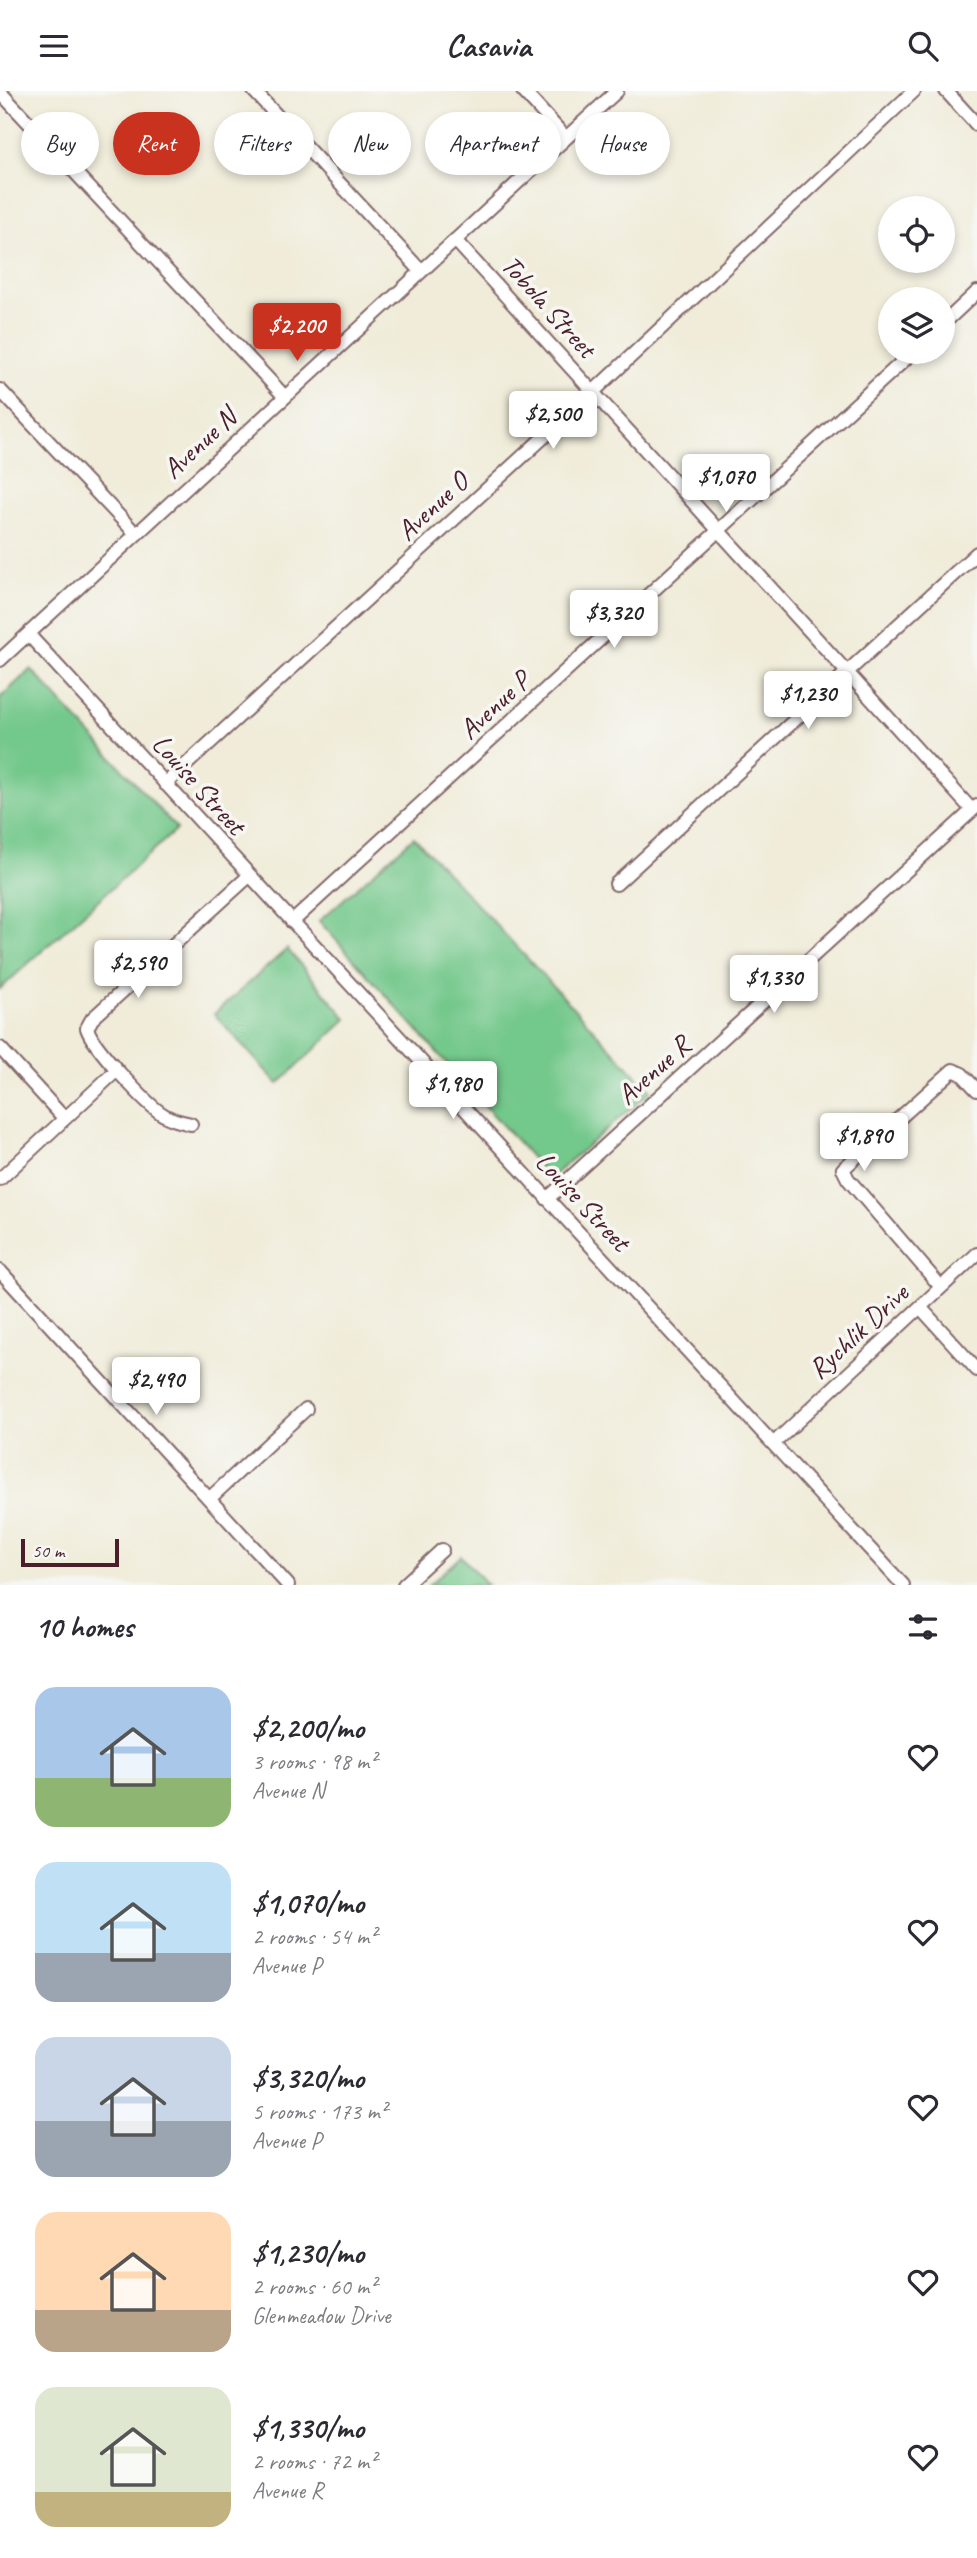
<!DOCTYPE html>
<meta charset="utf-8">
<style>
:root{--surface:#fff;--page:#f7f7f7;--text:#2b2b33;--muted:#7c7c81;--accent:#c8321e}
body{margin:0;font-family:Caveat,sans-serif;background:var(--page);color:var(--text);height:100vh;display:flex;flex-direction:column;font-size:26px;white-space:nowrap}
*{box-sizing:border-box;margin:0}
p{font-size:23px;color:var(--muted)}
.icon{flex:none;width:38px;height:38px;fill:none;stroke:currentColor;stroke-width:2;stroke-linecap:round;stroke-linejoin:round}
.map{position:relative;height:1494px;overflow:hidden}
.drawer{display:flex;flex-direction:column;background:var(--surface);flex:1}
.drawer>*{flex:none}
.banner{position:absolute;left:21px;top:21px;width:936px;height:63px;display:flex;gap:14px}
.controls{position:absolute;left:878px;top:105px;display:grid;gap:14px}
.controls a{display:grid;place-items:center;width:77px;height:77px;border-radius:50%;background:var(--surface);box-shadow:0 4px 10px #0003;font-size:35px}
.scale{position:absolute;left:21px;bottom:18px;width:98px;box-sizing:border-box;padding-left:7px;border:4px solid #4a1f2b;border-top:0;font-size:19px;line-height:24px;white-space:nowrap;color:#4a1f2b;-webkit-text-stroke:5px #f6f6f2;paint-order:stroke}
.price{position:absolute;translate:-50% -60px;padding:0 16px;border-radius:7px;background:#fff;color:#222;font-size:23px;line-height:46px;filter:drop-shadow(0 2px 4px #0008)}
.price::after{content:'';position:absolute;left:50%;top:42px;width:21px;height:16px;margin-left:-10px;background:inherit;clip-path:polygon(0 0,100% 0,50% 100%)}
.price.selected{background:var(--accent);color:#fff}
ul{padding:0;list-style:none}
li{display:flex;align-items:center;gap:21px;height:175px;padding:0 35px}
li span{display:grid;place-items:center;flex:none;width:196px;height:140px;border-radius:21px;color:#555}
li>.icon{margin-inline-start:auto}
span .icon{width:84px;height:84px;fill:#fffc;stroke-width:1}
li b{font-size:30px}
h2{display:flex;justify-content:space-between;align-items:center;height:84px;padding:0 35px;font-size:30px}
.tag{padding:0 24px;border-radius:32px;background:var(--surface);box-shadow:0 4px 10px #0003;font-size:24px;line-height:63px}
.tag.selected{background:var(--accent);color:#fff}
header{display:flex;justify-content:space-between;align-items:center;height:91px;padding:0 35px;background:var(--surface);font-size:32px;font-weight:800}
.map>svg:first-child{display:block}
.green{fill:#73c88b;stroke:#5e745b;stroke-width:2}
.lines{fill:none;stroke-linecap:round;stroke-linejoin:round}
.minor-casing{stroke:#846768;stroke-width:16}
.minor{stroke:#fff;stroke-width:12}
.labels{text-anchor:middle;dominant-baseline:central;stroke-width:7;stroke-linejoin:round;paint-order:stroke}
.street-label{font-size:28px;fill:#4a1f2b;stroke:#f6f6f2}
</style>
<header><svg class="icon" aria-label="menu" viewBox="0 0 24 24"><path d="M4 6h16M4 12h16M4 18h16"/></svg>Casavia<svg class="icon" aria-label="search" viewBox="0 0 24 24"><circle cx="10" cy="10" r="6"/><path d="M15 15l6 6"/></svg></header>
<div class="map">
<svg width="977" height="1494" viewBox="0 0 977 1494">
<rect width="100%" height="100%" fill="#f6f6f2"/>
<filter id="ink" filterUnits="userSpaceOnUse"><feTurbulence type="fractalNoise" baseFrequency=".0143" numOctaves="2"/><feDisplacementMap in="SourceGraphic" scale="14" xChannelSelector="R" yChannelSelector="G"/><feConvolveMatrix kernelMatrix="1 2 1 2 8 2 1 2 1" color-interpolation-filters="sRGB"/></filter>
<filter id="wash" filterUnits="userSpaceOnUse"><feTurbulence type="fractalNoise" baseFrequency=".00686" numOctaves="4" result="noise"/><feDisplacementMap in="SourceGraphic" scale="28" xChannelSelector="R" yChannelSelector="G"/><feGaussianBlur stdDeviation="1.57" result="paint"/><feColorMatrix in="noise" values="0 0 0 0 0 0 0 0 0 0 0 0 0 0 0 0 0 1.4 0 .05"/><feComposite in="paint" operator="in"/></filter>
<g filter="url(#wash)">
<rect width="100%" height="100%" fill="#f0ecd9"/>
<path class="green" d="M 31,578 L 177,738 L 0,898 L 0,607 Z
M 414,746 L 651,1000 L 550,1087 L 319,830 Z
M 287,858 L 347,928 L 278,993 L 214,923 Z
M 461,1465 L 487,1494 L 429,1494 Z"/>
</g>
<g filter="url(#ink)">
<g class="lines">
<g class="minor-casing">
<path id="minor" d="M 254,0 L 421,180
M 523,0 L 566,47
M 946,0 L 977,34
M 0,1 L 285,306
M 455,149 L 972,719
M 943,233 L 977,201
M 0,299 L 136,443
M 28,543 L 903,1494
M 0,569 L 617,0
M 165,693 L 593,301 L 914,0
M 616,793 L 977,462
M 292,831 L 913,261
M 0,957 L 64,1027
M 191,1033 C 182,1031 172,1029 164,1024 C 148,1015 92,955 87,937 L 92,928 L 249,785
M 0,1088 L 117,979
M 547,1108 L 977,715
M 0,1180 L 288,1494
M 941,1196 L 848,1088 L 843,1078 L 953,979 L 962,983 L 977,999
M 920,1216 L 977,1279
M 773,1353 L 977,1163
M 209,1408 L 306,1318
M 404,1494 L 442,1459"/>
</g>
<use href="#minor" class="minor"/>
</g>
</g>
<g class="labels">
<g class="street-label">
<text transform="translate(549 215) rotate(48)">Tobola Street</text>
<text transform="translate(199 352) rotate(-43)">Avenue N</text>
<text transform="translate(432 415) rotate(-43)">Avenue O</text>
<text transform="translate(494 614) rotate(-43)">Avenue P</text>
<text transform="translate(199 693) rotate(48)">Louise Street</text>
<text transform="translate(653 979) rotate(-42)">Avenue R</text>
<text transform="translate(583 1110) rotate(47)">Louise Street</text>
<text transform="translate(858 1240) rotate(-43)">Rychlik Drive</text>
</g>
</g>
</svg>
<div class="controls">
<a><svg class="icon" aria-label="locate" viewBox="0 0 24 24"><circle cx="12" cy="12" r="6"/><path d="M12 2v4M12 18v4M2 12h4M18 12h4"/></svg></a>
<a><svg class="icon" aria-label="layers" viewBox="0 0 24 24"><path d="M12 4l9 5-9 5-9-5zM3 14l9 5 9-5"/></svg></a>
</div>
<div class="scale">50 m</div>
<b class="price selected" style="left:297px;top:272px">$2,200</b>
<b class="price" style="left:553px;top:360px">$2,500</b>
<b class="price" style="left:726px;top:423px">$1,070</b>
<b class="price" style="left:614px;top:559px">$3,320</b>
<b class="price" style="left:808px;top:640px">$1,230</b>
<b class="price" style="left:138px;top:909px">$2,590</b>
<b class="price" style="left:774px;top:924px">$1,330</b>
<b class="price" style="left:453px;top:1030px">$1,980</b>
<b class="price" style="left:864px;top:1082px">$1,890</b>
<b class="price" style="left:156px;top:1326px">$2,490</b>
<div class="banner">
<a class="tag">Buy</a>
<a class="tag selected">Rent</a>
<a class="tag">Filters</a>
<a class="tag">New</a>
<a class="tag">Apartment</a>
<a class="tag">House</a>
</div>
</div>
<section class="drawer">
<h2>10 homes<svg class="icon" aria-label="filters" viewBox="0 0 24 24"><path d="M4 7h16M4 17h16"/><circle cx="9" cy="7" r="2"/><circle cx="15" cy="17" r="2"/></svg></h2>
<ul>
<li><span style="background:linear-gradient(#a9c7e8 65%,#8fb573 0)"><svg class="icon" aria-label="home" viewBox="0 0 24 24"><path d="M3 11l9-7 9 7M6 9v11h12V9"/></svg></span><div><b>$2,200/mo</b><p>3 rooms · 98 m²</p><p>Avenue N</p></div><svg class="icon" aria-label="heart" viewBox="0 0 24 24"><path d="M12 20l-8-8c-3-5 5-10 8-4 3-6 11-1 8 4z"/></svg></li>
<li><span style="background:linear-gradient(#bfe0f5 65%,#9aa5b1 0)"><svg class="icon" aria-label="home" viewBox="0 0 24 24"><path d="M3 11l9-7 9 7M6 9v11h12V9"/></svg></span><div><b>$1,070/mo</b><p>2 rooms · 54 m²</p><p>Avenue P</p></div><svg class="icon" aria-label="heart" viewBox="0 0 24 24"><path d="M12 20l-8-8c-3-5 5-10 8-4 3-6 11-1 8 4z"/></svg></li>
<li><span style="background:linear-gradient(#c9d6e8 60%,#9aa5b1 0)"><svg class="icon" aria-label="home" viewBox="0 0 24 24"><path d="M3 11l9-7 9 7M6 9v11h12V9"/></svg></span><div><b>$3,320/mo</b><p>5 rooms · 173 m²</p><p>Avenue P</p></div><svg class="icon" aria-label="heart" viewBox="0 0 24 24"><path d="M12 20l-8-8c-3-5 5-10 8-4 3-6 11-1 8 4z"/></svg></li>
<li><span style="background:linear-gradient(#ffd9b3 70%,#b9a48a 0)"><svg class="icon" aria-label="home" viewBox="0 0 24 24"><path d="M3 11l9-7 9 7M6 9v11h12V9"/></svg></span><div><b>$1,230/mo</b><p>2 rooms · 60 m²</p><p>Glenmeadow Drive</p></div><svg class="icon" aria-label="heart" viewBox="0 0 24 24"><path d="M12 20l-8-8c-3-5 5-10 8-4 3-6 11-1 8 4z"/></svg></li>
<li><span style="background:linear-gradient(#dfe7d0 75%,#c2b280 0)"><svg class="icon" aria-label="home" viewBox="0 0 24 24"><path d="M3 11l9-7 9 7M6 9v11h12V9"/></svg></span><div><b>$1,330/mo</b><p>2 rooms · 72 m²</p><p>Avenue R</p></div><svg class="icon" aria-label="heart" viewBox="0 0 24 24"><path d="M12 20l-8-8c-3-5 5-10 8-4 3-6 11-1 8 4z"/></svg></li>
</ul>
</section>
